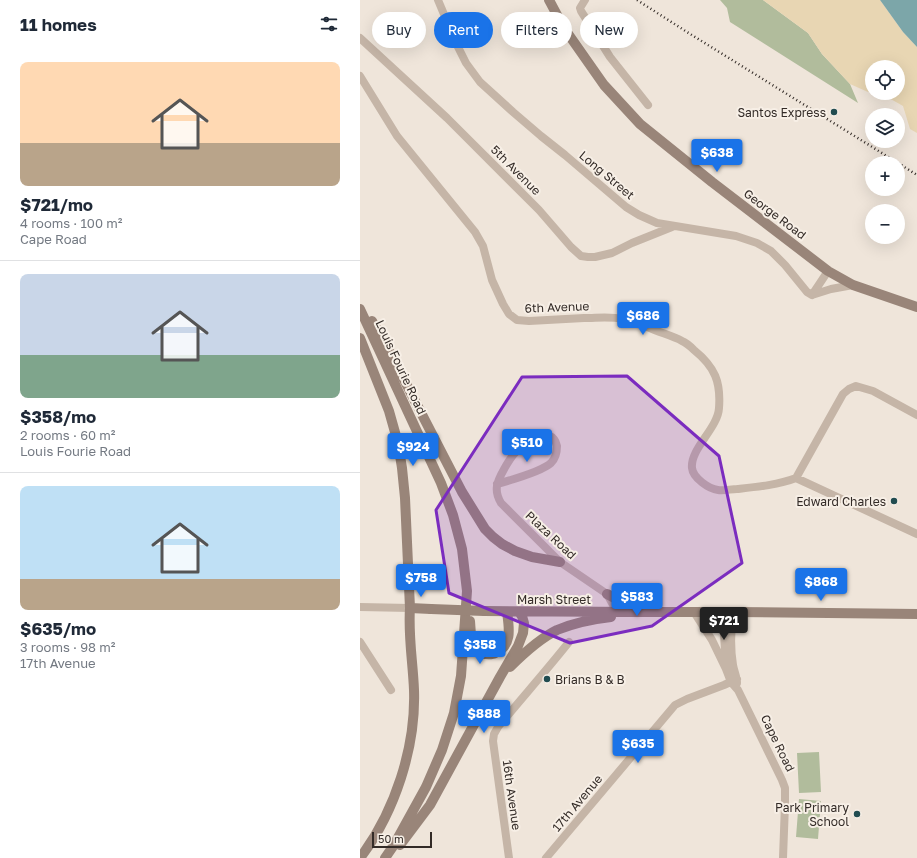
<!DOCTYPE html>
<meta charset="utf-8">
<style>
:root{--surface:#fff;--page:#f2f2f3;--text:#1f2937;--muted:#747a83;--line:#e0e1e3;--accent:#1a73e8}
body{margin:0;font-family:"Golos Text",sans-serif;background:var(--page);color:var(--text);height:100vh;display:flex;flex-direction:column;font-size:15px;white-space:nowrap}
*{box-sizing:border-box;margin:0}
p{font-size:13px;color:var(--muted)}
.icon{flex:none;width:22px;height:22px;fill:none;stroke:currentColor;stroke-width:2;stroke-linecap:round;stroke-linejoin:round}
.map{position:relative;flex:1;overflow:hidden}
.sheet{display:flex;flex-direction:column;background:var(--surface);width:360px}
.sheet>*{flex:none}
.top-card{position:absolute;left:12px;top:12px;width:380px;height:36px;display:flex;gap:8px}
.controls{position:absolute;left:505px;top:60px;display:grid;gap:8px}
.controls a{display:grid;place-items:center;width:40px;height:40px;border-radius:50%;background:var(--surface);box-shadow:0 4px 16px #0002;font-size:20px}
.scale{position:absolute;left:12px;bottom:10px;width:60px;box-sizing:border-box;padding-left:4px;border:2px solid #332b27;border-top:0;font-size:11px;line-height:14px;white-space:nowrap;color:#332b27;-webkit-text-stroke:3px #f7efe6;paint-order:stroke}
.price{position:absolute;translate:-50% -34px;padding:0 9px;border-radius:4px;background:var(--accent);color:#fff;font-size:13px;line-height:26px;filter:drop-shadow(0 1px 2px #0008)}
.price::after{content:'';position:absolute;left:50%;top:24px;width:12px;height:9px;margin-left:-6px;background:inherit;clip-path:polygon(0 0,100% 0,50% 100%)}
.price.on{background:#222;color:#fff}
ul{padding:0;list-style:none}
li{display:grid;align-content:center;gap:8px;height:212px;padding:0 20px}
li+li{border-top:1px solid var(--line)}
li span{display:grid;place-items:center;height:124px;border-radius:8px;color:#555}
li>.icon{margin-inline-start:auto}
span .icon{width:72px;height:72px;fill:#fffc;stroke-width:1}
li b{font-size:17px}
h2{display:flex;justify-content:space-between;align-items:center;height:48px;padding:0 20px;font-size:17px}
.tag{padding:0 14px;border-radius:18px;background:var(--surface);box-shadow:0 4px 16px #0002;font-size:14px;line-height:36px}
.tag.on{background:var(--accent);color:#fff}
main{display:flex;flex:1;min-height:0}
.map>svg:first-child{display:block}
.green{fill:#b1bc9c}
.sand{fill:#e8d6b3}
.water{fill:#7ca6a9}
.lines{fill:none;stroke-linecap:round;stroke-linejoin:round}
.street{stroke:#c5b5a7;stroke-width:8}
.secondary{stroke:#998579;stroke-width:10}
.rail{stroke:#332b27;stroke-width:2.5;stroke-dasharray:1 3;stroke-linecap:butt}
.secondary-bridge{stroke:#998579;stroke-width:10}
.marked{fill:#7b2cbf;fill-opacity:0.2;stroke:#7b2cbf;stroke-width:3;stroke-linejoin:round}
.poi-dot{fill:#214c50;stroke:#f7efe6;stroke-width:1.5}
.labels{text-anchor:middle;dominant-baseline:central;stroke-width:4;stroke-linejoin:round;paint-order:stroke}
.poi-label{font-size:12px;fill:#332b27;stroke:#f7efe6;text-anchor:end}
.street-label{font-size:12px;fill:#332b27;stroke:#f7efe6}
</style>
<main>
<section class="sheet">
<h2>11 homes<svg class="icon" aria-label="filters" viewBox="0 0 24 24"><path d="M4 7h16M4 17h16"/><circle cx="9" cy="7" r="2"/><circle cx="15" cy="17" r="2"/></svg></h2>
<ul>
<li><span style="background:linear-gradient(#ffd9b3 65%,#b9a48a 0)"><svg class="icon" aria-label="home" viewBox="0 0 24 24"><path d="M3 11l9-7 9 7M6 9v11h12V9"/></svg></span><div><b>$721/mo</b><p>4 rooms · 100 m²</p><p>Cape Road</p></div></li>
<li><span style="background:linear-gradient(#c9d6e8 65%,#7fa58c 0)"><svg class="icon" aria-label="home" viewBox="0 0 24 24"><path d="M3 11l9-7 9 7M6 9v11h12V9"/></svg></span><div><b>$358/mo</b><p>2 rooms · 60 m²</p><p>Louis Fourie Road</p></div></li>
<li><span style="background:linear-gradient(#bfe0f5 75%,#b9a48a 0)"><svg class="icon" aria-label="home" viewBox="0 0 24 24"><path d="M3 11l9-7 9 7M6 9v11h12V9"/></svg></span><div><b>$635/mo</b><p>3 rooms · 98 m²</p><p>17th Avenue</p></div></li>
</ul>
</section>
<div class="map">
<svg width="557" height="858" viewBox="0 0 557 858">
<rect width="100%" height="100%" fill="#efe5da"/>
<path class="green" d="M 360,0 L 403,0 L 448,33 L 462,54 L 490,84 L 498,103 L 370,22 L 367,8 Z
M 459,752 L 461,792 L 439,793 L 437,753 Z
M 439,799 L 461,801 L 458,839 L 436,837 Z"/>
<path class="sand" d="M 403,0 L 520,0 L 543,32 L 557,47 L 557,133 L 550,129 L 543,106 L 520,93 L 538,93 L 538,67 L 512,67 L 512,92 L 508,92 L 490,84 L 462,54 L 448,33 Z"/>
<path class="water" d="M 520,0 L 557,0 L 557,47 L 543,32 Z"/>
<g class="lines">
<path class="street" d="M 78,0 L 96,43 L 106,63 L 120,82 L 153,112 L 181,136 L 205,155 L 266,207 L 279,215 L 297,223 L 376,236 L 397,243 L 411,251 L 425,265 L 447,292 L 452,295 L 471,289 L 493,285
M 225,0 L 220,8 L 221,11 L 250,57 L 288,105
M 0,38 L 87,118 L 179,210 L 211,247 L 221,256 L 228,257 L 235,257 L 252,253 L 272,243 L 312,227
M 0,76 L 37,136 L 115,232 L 123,246 L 132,280 L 143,304 L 149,314 L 157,320 L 169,321 C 187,320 206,319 224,318 C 237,318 250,316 263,319 C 275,321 286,327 297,331 C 305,334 315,337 322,341 C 327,343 331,347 334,350 C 355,367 361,382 359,408 C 358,428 330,449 332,468 C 333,478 349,489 358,490 C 364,491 371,489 377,489 C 396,487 418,485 436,478 L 557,534
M 452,295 L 468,271
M 436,478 L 483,394 L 489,389 L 496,386 L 513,391 L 557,415
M 137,484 C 151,480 181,472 191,463 C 196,458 197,452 197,446 C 196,441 193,437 188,435 C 178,433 160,446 154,454 C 149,460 138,478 137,486 C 136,492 138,498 141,503 L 200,562 L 247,594 L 257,612
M 0,607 L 50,608
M 334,612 L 352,640 L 366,669 L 371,682 L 378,690 L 422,780 L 425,788 L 425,804 L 423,858
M 365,612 L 364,635 L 366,665
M 373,612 C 371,629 370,648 373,665 C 374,671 377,677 377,683
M 0,642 L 31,690
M 149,858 L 133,741 L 134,734 L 138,727 C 161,699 186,671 209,642
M 186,858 L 315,705 L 327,699 L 364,685 L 377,679"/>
<path class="secondary" d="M 189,0 L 204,28 L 244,85 L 280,124 L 352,182 L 468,271 L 493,285 L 557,307
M 0,309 L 81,483 L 93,515 L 102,549 L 107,591 L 101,676 L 94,713 L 82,750 L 66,787 L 34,845 L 25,858
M 12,321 L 23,339 L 102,492 L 125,529 L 133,537 L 142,544 L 155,551 L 172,557 L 200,562
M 0,338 L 29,411 L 38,443 L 42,468 L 45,498 L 50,608 C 48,636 53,663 54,690 C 56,747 35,812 0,858
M 247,594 L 266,604 L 286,608
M 50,608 L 71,609
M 124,611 L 280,612 L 373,612 L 557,614
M 110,621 L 111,635 L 114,646 L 123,654 C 127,654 132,655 135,653 C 153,646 149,627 147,612
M 150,667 C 164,653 179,639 197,630 C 214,623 233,619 251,617
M 40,845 L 70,805 L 140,677 L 158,646 L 163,633 L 164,623 L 162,616 L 159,612"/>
<path class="rail" d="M 277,0 L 327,32 L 538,163
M 538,163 L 557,175"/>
<path class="secondary-bridge" d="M 71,609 L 124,611"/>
</g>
<path class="marked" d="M 267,376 L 359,456 L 382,563 L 292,626 L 210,643 L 89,593 L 76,510 L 162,377 Z"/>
<g class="poi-dot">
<circle cx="474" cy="112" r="4"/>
<circle cx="534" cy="501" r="4"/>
<circle cx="187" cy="679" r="4"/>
<circle cx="497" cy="814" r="4"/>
</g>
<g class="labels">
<g class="poi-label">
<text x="466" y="112">Santos Express</text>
<text x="526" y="501">Edward Charles</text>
<text x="195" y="679" text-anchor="start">Brians B &amp; B</text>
<text x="489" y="807">Park Primary<tspan x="489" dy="14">School</tspan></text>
</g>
<g class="street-label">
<text transform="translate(156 170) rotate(45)">5th Avenue</text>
<text transform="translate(247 175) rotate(40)">Long Street</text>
<text transform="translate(415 214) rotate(37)">George Road</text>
<text transform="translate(197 307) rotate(-2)">6th Avenue</text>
<text transform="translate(41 367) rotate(65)">Louis Fourie Road</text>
<text transform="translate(191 535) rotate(43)">Plaza Road</text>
<text x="194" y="599">Marsh Street</text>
<text transform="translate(418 743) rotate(64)">Cape Road</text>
<text transform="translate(152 795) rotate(82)">16th Avenue</text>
<text transform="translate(217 803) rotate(-50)">17th Avenue</text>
</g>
</g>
</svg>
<div class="controls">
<a><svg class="icon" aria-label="locate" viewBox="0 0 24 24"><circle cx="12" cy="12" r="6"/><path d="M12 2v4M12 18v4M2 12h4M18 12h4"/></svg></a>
<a><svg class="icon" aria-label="layers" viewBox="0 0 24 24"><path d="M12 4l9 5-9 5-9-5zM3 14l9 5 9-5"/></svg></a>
<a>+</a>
<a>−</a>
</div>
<div class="scale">50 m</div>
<b class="price" style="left:357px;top:173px">$638</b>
<b class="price" style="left:283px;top:336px">$686</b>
<b class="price" style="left:167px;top:463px">$510</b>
<b class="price" style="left:53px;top:467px">$924</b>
<b class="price" style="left:61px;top:598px">$758</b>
<b class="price" style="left:461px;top:602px">$868</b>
<b class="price" style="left:277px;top:617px">$583</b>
<b class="price on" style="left:364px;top:641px">$721</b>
<b class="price" style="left:120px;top:665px">$358</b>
<b class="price" style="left:124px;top:734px">$888</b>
<b class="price" style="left:278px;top:764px">$635</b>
<div class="top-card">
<a class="tag">Buy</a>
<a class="tag on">Rent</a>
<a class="tag">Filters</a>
<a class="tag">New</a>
</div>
</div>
</main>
